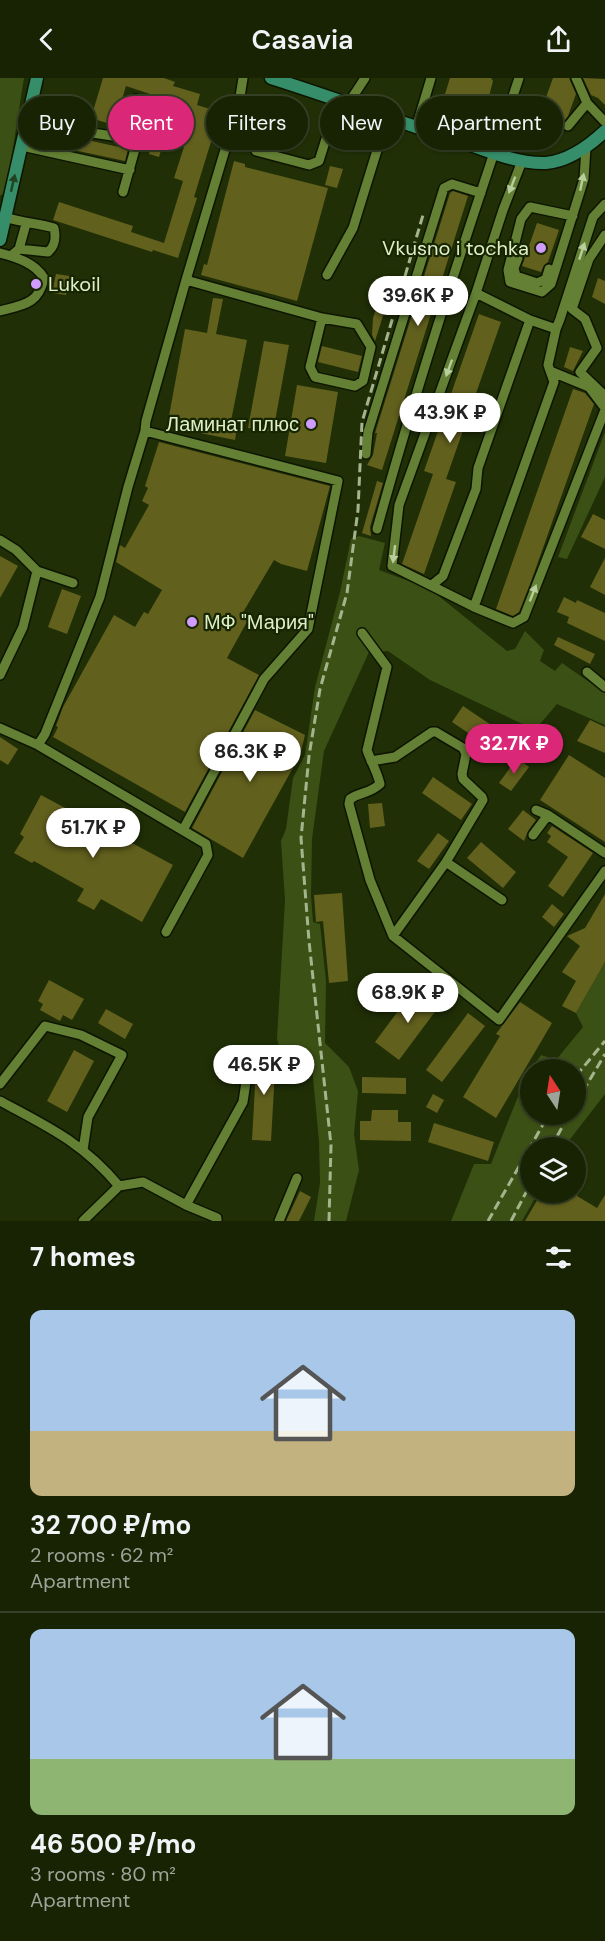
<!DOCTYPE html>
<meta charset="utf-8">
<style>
:root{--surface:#182304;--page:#252f13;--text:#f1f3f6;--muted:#9fa49a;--line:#364026;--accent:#db2777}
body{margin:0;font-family:"DM Sans",sans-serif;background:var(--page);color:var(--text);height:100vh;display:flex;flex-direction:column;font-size:22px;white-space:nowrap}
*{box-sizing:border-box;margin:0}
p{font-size:20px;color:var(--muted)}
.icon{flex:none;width:33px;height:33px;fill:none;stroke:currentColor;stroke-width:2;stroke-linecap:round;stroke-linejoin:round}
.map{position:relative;height:1143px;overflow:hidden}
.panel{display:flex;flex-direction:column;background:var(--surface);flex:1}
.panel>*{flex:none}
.top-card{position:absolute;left:18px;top:18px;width:570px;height:54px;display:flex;gap:12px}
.needle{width:39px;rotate:348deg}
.buttons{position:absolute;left:520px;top:981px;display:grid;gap:12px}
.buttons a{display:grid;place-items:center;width:66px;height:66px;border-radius:50%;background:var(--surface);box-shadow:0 2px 4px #0004,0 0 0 2px var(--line);font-size:30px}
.price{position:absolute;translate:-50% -51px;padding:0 14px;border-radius:21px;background:#fff;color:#222;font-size:20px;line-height:39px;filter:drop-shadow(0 2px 3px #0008)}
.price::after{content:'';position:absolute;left:50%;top:36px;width:18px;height:14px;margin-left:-9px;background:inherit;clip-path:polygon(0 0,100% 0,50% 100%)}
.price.selected{background:var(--accent);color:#fff}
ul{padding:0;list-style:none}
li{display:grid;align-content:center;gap:12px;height:318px;padding:0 30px}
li+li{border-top:2px solid var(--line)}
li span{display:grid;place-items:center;height:186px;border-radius:12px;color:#555}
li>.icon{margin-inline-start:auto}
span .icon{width:108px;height:108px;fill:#fffc;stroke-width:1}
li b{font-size:26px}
h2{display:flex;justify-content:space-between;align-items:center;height:72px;padding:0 30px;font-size:26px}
.pill{padding:0 21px;border-radius:27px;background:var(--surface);box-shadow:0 2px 4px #0004,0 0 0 2px var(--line);font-size:21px;line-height:54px}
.pill.selected{background:var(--accent);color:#fff}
header{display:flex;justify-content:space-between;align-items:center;height:78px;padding:0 30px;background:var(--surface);font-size:27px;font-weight:600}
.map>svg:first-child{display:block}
.green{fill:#3b5015}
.building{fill:#62601d}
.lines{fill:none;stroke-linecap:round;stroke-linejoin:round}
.minor-casing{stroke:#0d1501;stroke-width:12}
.major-casing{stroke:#0d1501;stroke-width:15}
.minor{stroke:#638034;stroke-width:9}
.major{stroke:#358d69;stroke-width:12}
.rail{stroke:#a4b58d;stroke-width:3;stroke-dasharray:9 4.5;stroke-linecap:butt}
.oneway{fill:#b8ce9c}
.oneway2{fill:#204420}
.poi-dot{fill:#d09dff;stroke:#172500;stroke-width:2}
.labels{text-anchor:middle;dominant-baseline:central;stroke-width:4.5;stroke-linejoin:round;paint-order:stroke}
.poi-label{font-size:20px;fill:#ddefc8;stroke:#172500;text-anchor:end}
</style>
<header><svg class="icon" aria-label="back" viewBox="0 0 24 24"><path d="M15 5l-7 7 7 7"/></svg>Casavia<svg class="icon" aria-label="share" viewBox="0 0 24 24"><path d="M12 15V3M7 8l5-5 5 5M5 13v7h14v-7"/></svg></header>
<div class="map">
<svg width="605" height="1143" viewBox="0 0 605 1143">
<rect width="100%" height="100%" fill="#202f06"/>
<path class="green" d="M 0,0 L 24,0 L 6,114 L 0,118 Z
M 605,354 L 605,399 L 567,481 L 558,479 Z
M 359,458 L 385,465 L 379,492 L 430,511 L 507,573 L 515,571 L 525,553 L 544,572 L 540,583 L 555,593 L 562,585 L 605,615 L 605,647 L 557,626 L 535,652 L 430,602 L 388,573 L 369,574 L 324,673 L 312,761 L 311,818 L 313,844 L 320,846 L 326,903 L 325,965 L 349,989 L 358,1013 L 354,1056 L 359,1092 L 346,1143 L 314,1143 L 320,1105 L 319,1063 L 311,979 L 282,978 L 277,961 L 285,822 L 281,763 L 286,751 L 293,700 L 305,677 L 315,609 L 340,514 L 351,461 Z
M 605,884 L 605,1016 L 564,1069 L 531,1070 L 531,1114 L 538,1115 L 522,1143 L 451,1143 L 474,1086 L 491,1086 L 525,1001 L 531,992 L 531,1036 L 576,1036 L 576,992 L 531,992 L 541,977 L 556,982 L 583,949 L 576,935 Z"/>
<path class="building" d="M 103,0 L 164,0 L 175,4 L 173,8 L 200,16 L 197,27 L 226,36 L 219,56 L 214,54 L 194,119 L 197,120 L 178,180 L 153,172 L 152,174 L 53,142 L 59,124 L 133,148 L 131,154 L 164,165 L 183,103 L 174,100 L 184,69 L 164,62 L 159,79 L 149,76 L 160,40 L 162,40 L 168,22 L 126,8 L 121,25 L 117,24 L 110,46 L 91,40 Z
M 450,0 L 491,0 L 493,3 L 486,30 L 445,16 Z
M 553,0 L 569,0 L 576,16 L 568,38 L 562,46 L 561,54 L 553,51 L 554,60 L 539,61 L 531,58 L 529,49 L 533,38 L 516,30 L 520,21 L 531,26 L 535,18 L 545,22 Z
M 583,0 L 605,1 L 605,27 L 598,20 L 591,17 Z
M 44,54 L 69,58 L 128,71 L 125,83 L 41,65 Z
M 234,83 L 245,86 L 245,89 L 328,110 L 297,223 L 201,197 L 204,186 L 207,187 Z
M 330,88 L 343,91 L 337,110 L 325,107 Z
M 453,113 L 468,118 L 382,392 L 367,387 L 373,377 L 377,355 L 375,355 L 450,115 Z
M 537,145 L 559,152 L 548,184 L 544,187 L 541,194 L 522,188 Z
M 56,196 L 70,198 L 66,217 L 52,215 Z
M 598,200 L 605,203 L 605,226 L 592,219 Z
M 382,213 L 390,216 L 375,263 L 372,257 L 373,240 Z
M 213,220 L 223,221 L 216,256 L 247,262 L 230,348 L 237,349 L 235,362 L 185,352 L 187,341 L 169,338 L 185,251 L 207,255 Z
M 479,236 L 501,244 L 446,401 L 456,404 L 424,496 L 402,486 L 433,396 L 424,393 Z
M 264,263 L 289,267 L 273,354 L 248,350 Z
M 322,268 L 362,278 L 358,294 L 318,284 Z
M 570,269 L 583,273 L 573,293 L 564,289 Z
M 297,307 L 338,314 L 326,385 L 285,378 Z
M 573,311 L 585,315 L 594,326 L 532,501 L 519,534 L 513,538 L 496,531 Z
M 159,364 L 330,408 L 307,493 L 281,486 L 274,482 L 242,536 L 249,540 L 227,580 L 259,597 L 185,734 L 53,659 L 58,649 L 56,648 L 63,629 L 114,537 L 135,549 L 144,534 L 148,536 L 162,512 L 116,484 L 120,467 L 125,470 L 149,427 L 142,423 L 148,410 L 145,408 Z
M 377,403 L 383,405 L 370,449 L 371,458 L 362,455 Z
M 593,436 L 605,442 L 605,471 L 581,459 Z
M 0,478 L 18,488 L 0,520 Z
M 605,480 L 605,517 L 590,509 Z
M 62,511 L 81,518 L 67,556 L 48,549 Z
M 564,519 L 576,525 L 577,522 L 605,535 L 605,563 L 567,545 L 569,539 L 557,534 Z
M 558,559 L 595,576 L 590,586 L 554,567 Z
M 463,628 L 522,668 L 511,684 L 452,644 Z
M 255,632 L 305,657 L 300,677 L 243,780 L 192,750 Z
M 590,642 L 605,649 L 605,675 L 577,663 Z
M 0,659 L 18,671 L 8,687 L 0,682 Z
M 569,677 L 605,700 L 605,764 L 540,722 Z
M 517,680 L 529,689 L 511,713 L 499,705 Z
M 433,699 L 472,726 L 461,742 L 422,715 Z
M 41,717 L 117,758 L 119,754 L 133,762 L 132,765 L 173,787 L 142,844 L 101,821 L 94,832 L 77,823 L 84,811 L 34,783 L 32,785 L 14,775 L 24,759 L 20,756 Z
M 382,725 L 385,748 L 370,750 L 368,726 Z
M 523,732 L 536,742 L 528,753 L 524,763 L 508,751 Z
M 552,748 L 593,775 L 563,819 L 548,808 L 568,779 L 547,764 L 551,758 L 547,755 Z
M 438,755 L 449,763 L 429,791 L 417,783 Z
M 481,764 L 516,794 L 503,810 L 467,780 Z
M 342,815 L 348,903 L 329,905 L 323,843 L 316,844 L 314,817 Z
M 605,816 L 605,884 L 576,935 L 562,928 L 576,903 L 562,894 L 580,868 L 567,858 L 585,850 Z
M 552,826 L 564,836 L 554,849 L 542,839 Z
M 49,902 L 84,921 L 72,942 L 63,937 L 60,943 L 40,932 L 43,926 L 38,923 Z
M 416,909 L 440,927 L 399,982 L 375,964 Z
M 520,924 L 552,945 L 496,1040 L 463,1019 L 500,958 L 496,956 Z
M 106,931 L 133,946 L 125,961 L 98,945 Z
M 468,935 L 485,948 L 442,1004 L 426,992 Z
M 74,972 L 94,983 L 67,1034 L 47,1023 Z
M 257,973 L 276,974 L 271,1063 L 252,1062 Z
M 362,999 L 406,1000 L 406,1016 L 362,1015 Z
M 433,1016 L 444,1022 L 437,1035 L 426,1029 Z
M 372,1032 L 398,1032 L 398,1044 L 411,1044 L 411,1063 L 360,1062 L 360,1043 L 371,1043 Z
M 434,1045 L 494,1064 L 488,1083 L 428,1064 Z
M 300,1113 L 311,1119 L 299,1143 L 286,1143 Z
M 542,1114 L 579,1114 L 577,1118 L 597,1130 L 605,1117 L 605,1143 L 525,1143 Z"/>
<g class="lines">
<g class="minor-casing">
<path id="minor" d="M 576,0 L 587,25 L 605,44
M 27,45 L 132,61
M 568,48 L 587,25
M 416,50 L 431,0
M 22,68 L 130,92
M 256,73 L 309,87 L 319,83 L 330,48 L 348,26 L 365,0
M 522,83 L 503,132 L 476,215 L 399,427 L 392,488 L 474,529 L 554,304 L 548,287 L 556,251 L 560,241 L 593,139 L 605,126
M 123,114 L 135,71 L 132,61 L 136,21
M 573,138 L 530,129 L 521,141 L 508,192 L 510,204 L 542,214 L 551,206 L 584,101 L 586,69
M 5,139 C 22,145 38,145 54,150 C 56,159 56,167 48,174 L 19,171 L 11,178
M 605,157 L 589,181 L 572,231 L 585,241 L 597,270 L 580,294 L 605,318
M 19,171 L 26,146
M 0,175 C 16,179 35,185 44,200 C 39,226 23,227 0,233
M 518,180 L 514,190 L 516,198 L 537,205 L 546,201 L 549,191
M 327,197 L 353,150 L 387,40
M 186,202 L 322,240 L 357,246 L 371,269 L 363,303 L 355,308 L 315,299 L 310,289 L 322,240
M 530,242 L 556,251
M 550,293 L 589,309 L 605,330
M 145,353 L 338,403 L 308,551 L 264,601 L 183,752
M 366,376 L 368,354 L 444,110 L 452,106 L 481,115
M 377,451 C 419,299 469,149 519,0
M 0,462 L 16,472 L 37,493 L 23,549 L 0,597
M 37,493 L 73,505
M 432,507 L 443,498 L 476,411 L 478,390 L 530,242 L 476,215
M 474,529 L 513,545 L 524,539 L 605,332
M 362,555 L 387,589 L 367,672 C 371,684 377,693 380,706 C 368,717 361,713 350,721 L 349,726 L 370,802 L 393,858 L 499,942 L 605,793
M 587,594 L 605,609
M 0,650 L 38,667 L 206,766 L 208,777 L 166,854
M 38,667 L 45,656 L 100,519 L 128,409 L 145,353 L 146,343 L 186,202 L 239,25 L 243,0
M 371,683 L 395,679 L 432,654 L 436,654 L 463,670 L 466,676 L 462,696 L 463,701 L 482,719 L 483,722 L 446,784 L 502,822
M 536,732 L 548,737 L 605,775
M 533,757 L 548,737
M 393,858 L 446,784
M 0,1006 L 45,948 L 81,957 L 122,977 L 88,1039 L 83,1072
M 0,1023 C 49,1049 83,1065 119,1108
M 186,1127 L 243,1024 L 249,984
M 83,1143 L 119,1108 L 143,1104 L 186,1127 L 217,1140 L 217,1143
M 279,1143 L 297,1100"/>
</g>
<g class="major-casing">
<path id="major" d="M 271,0 C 335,20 398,44 462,64 C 488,73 517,86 546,85 C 569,83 589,68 605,53
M 0,162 L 37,0"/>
</g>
<use href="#minor" class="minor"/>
<use href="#major" class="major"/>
<path class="rail" d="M 576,998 L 605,963
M 576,1025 L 605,976
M 551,1070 L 569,1036
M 329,1143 L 331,1067 L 309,863 L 301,760 L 309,678 L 320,611 L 347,515 L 358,432 L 362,344 L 423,137
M 488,1143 L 549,1036
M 511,1143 L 531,1105"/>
</g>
<defs><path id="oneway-solid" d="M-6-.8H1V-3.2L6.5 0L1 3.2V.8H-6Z" transform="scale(1.5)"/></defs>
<g class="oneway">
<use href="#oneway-solid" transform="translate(582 104) rotate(-78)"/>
<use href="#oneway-solid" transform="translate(512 107) rotate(111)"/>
<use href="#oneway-solid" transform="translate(582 173) rotate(-72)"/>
<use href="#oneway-solid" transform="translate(449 290) rotate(110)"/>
<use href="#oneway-solid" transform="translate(394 476) rotate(97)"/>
<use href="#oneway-solid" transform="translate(533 515) rotate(-69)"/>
</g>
<use class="oneway2" href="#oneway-solid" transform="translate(13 105) rotate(-77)"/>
<g class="poi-dot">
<circle cx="541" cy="170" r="6"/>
<circle cx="36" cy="206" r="6"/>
<circle cx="311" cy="346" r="6"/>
<circle cx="192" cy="544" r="6"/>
</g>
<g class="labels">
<g class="poi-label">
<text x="529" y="170">Vkusno i tochka</text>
<text x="48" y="206" text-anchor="start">Lukoil</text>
<text x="299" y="346">Ламинат плюс</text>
<text x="204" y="544" text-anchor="start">МФ "Мария"</text>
</g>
</g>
</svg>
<div class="buttons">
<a><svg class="needle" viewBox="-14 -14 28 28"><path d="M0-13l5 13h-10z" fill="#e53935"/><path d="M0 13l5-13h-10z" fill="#9fa49a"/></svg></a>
<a><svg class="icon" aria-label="layers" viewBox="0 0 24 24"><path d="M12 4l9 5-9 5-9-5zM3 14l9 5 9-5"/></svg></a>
</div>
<b class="price" style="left:418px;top:249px">39.6K ₽</b>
<b class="price" style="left:450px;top:366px">43.9K ₽</b>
<b class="price selected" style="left:514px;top:697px">32.7K ₽</b>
<b class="price" style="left:250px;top:705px">86.3K ₽</b>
<b class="price" style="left:93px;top:781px">51.7K ₽</b>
<b class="price" style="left:408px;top:946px">68.9K ₽</b>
<b class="price" style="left:264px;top:1018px">46.5K ₽</b>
<div class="top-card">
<a class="pill">Buy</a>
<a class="pill selected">Rent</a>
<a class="pill">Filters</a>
<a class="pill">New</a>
<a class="pill">Apartment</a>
</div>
</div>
<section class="panel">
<h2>7 homes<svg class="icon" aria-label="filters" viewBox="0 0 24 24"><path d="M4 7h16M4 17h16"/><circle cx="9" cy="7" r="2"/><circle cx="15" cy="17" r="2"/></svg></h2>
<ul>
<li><span style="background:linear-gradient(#a9c7e8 65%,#c2b280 0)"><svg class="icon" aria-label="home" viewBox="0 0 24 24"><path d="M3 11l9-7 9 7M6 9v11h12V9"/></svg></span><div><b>32 700 ₽/mo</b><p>2 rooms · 62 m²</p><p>Apartment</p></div></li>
<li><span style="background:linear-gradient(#a9c7e8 70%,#8fb573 0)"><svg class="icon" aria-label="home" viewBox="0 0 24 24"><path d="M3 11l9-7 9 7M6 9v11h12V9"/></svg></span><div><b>46 500 ₽/mo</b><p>3 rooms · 80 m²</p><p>Apartment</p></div></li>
</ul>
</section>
